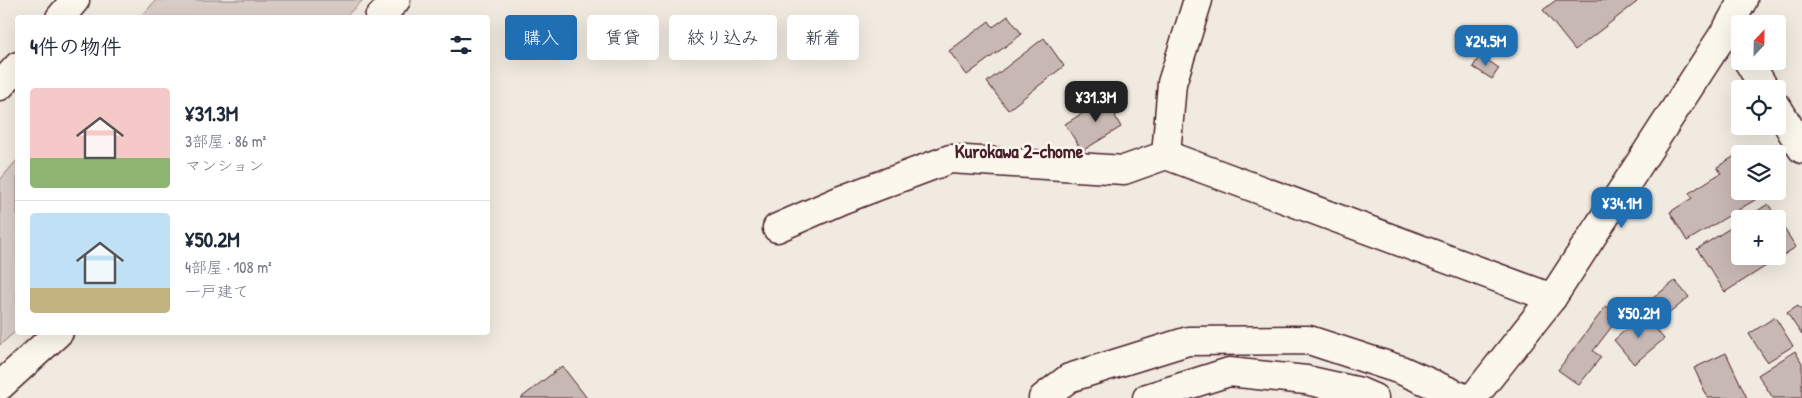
<!DOCTYPE html>
<html lang="ja">
<meta charset="utf-8">
<style>
:root{--surface:#fff;--page:#f6f6f7;--text:#1f2937;--muted:#747a83;--line:#e0e1e3;--accent:#1f6fb2}
body{margin:0;font-family:"Patrick Hand","Klee One",sans-serif;background:var(--page);color:var(--text);height:100vh;display:flex;flex-direction:column;font-size:19px;white-space:nowrap}
*{box-sizing:border-box;margin:0}
p{font-size:16px;color:var(--muted)}
.icon{flex:none;width:28px;height:28px;fill:none;stroke:currentColor;stroke-width:2;stroke-linecap:round;stroke-linejoin:round}
.map{position:relative;flex:1;overflow:hidden}
.panel{position:absolute;left:15px;top:15px;width:475px;height:320px;display:flex;flex-direction:column;background:var(--surface);border-radius:5px;box-shadow:0 5px 20px #0002}
.panel>*{flex:none}
.hud{position:absolute;left:505px;top:15px;width:475px;height:45px;display:flex;gap:10px}
.needle{width:32px;rotate:22deg}
.tools{position:absolute;left:1731px;top:15px;display:grid;gap:10px}
.tools a{display:grid;place-items:center;width:55px;height:55px;border-radius:5px;background:var(--surface);box-shadow:0 5px 20px #0002;font-size:25px}
.price{position:absolute;translate:-50% -42px;padding:0 11px;border-radius:10px;background:var(--accent);color:#fff;font-size:16px;line-height:32px;filter:drop-shadow(0 1px 2px #0008)}
.price::after{content:'';position:absolute;left:50%;top:30px;width:15px;height:11px;margin-left:-8px;background:inherit;clip-path:polygon(0 0,100% 0,50% 100%)}
.price.selected{background:#222;color:#fff}
ul{padding:0;list-style:none}
li{display:flex;align-items:center;gap:15px;height:125px;padding:0 15px}
li+li{border-top:1px solid var(--line)}
li span{display:grid;place-items:center;flex:none;width:140px;height:100px;border-radius:5px;color:#555}
li>.icon{margin-inline-start:auto}
span .icon{width:60px;height:60px;fill:#fffc;stroke-width:1}
li b{font-size:21px}
h2{display:flex;justify-content:space-between;align-items:center;height:60px;padding:0 15px;font-size:21px}
.tag{padding:0 18px;border-radius:5px;background:var(--surface);box-shadow:0 5px 20px #0002;font-size:18px;line-height:45px}
.tag.selected{background:var(--accent);color:#fff}
.map>svg:first-child{display:block}
.green{fill:#d8ccc6;stroke:#917678}
.building{fill:#c8b8b3;stroke:#4a1f2b}
.lines{fill:none;stroke-linecap:round;stroke-linejoin:round}
.street-casing{stroke:#4a1f2b;stroke-width:31}
.secondary-casing{stroke:#4a1f2b;stroke-width:31}
.highway-casing{stroke:#4a1f2b;stroke-width:31}
.street{stroke:#fbf7ec;stroke-width:28}
.secondary{stroke:#fbf7ec;stroke-width:28}
.highway{stroke:#fbf7ec;stroke-width:28}
.labels{text-anchor:middle;dominant-baseline:central;stroke-width:5;stroke-linejoin:round;paint-order:stroke}
.neighbourhood-label{font-size:19px;font-weight:bold;fill:#4a1f2b;stroke:#fbf7ec}
</style>
<div class="map">
<svg width="1802" height="398" viewBox="0 0 1802 398">
<rect width="100%" height="100%" fill="#f0eae0"/>
<filter id="ink" filterUnits="userSpaceOnUse"><feTurbulence type="fractalNoise" baseFrequency=".02" numOctaves="2"/><feDisplacementMap in="SourceGraphic" scale="10" xChannelSelector="R" yChannelSelector="G"/><feConvolveMatrix kernelMatrix="1 2 1 2 8 2 1 2 1" color-interpolation-filters="sRGB"/></filter>
<g filter="url(#ink)">
<path class="green" d="M 156,0 L 363,0 L 345,17 L 141,17 Z
M 17,160 L 17,330 L 0,345 L 0,180 Z"/>
<path class="building" d="M 1556,0 L 1636,0 L 1637,2 L 1575,50 L 1543,10 Z
M 1008,16 L 1022,34 L 967,75 L 949,51 L 989,21 L 993,27 Z
M 1044,38 L 1064,66 L 1008,110 L 987,82 Z
M 1480,55 L 1499,68 L 1492,79 L 1473,67 Z
M 1113,94 L 1124,110 L 1115,116 L 1121,127 L 1082,151 L 1065,124 Z
M 1738,154 L 1740,158 L 1740,191 L 1761,191 L 1763,195 L 1687,241 L 1670,212 L 1692,198 L 1689,193 L 1721,173 L 1717,167 Z
M 1768,204 L 1796,247 L 1725,292 L 1697,249 L 1740,222 L 1740,256 L 1778,256 L 1778,219 L 1745,219 Z
M 1675,281 L 1689,297 L 1660,321 L 1645,304 Z
M 1606,306 L 1620,316 L 1593,351 L 1601,357 L 1579,385 L 1558,370 Z
M 1798,306 L 1802,311 L 1802,335 L 1787,313 Z
M 1644,314 L 1664,339 L 1634,364 L 1614,340 Z
M 1775,317 L 1793,346 L 1767,362 L 1749,334 Z
M 1795,351 L 1802,363 L 1802,398 L 1773,398 L 1758,375 Z
M 1726,353 L 1747,398 L 1708,398 L 1694,368 Z
M 562,366 L 587,398 L 521,398 Z"/>
<g class="lines">
<g class="street-casing">
<path id="street" d="M 379,18 L 396,0
M 1166,155 L 1172,83 L 1198,0
M 777,228 L 841,200 L 950,159 L 1124,170 L 1166,155 L 1552,298
M 0,386 L 59,332"/>
</g>
<g class="secondary-casing">
<path id="secondary" d="M 1748,61 L 1765,89
M 1778,108 L 1802,149
M 1473,398 L 1552,298 L 1727,29 L 1743,0"/>
</g>
<g class="highway-casing">
<path id="highway" d="M 60,18 L 75,0
M 0,86 L 18,66
M 1043,398 L 1069,378 L 1188,341 L 1309,340 L 1401,370 L 1464,398
M 1147,398 L 1229,372 L 1306,380 L 1360,392 L 1374,398"/>
</g>
<use href="#street" class="street"/>
<use href="#secondary" class="secondary"/>
<use href="#highway" class="highway"/>
</g>
</g>
<g class="labels">
<g class="neighbourhood-label">
<text x="1019" y="151">Kurokawa 2-chome</text>
</g>
</g>
</svg>
<div class="tools">
<a><svg class="needle" viewBox="-14 -14 28 28"><path d="M0-13l5 13h-10z" fill="#e53935"/><path d="M0 13l5-13h-10z" fill="#747a83"/></svg></a>
<a><svg class="icon" aria-label="locate" viewBox="0 0 24 24"><circle cx="12" cy="12" r="6"/><path d="M12 2v4M12 18v4M2 12h4M18 12h4"/></svg></a>
<a><svg class="icon" aria-label="layers" viewBox="0 0 24 24"><path d="M12 4l9 5-9 5-9-5zM3 14l9 5 9-5"/></svg></a>
<a>+</a>
</div>
<b class="price" style="left:1486px;top:67px">¥24.5M</b>
<b class="price selected" style="left:1096px;top:123px">¥31.3M</b>
<b class="price" style="left:1622px;top:229px">¥34.1M</b>
<b class="price" style="left:1639px;top:339px">¥50.2M</b>
<div class="hud">
<a class="tag selected">購入</a>
<a class="tag">賃貸</a>
<a class="tag">絞り込み</a>
<a class="tag">新着</a>
</div>
<section class="panel">
<h2>4件の物件<svg class="icon" aria-label="filters" viewBox="0 0 24 24"><path d="M4 7h16M4 17h16"/><circle cx="9" cy="7" r="2"/><circle cx="15" cy="17" r="2"/></svg></h2>
<ul>
<li><span style="background:linear-gradient(#f6c9c9 70%,#8fb573 0)"><svg class="icon" aria-label="home" viewBox="0 0 24 24"><path d="M3 11l9-7 9 7M6 9v11h12V9"/></svg></span><div><b>¥31.3M</b><p>3部屋 · 86 m²</p><p>マンション</p></div></li>
<li><span style="background:linear-gradient(#bfe0f5 75%,#c2b280 0)"><svg class="icon" aria-label="home" viewBox="0 0 24 24"><path d="M3 11l9-7 9 7M6 9v11h12V9"/></svg></span><div><b>¥50.2M</b><p>4部屋 · 108 m²</p><p>一戸建て</p></div></li>
</ul>
</section>
</div>
